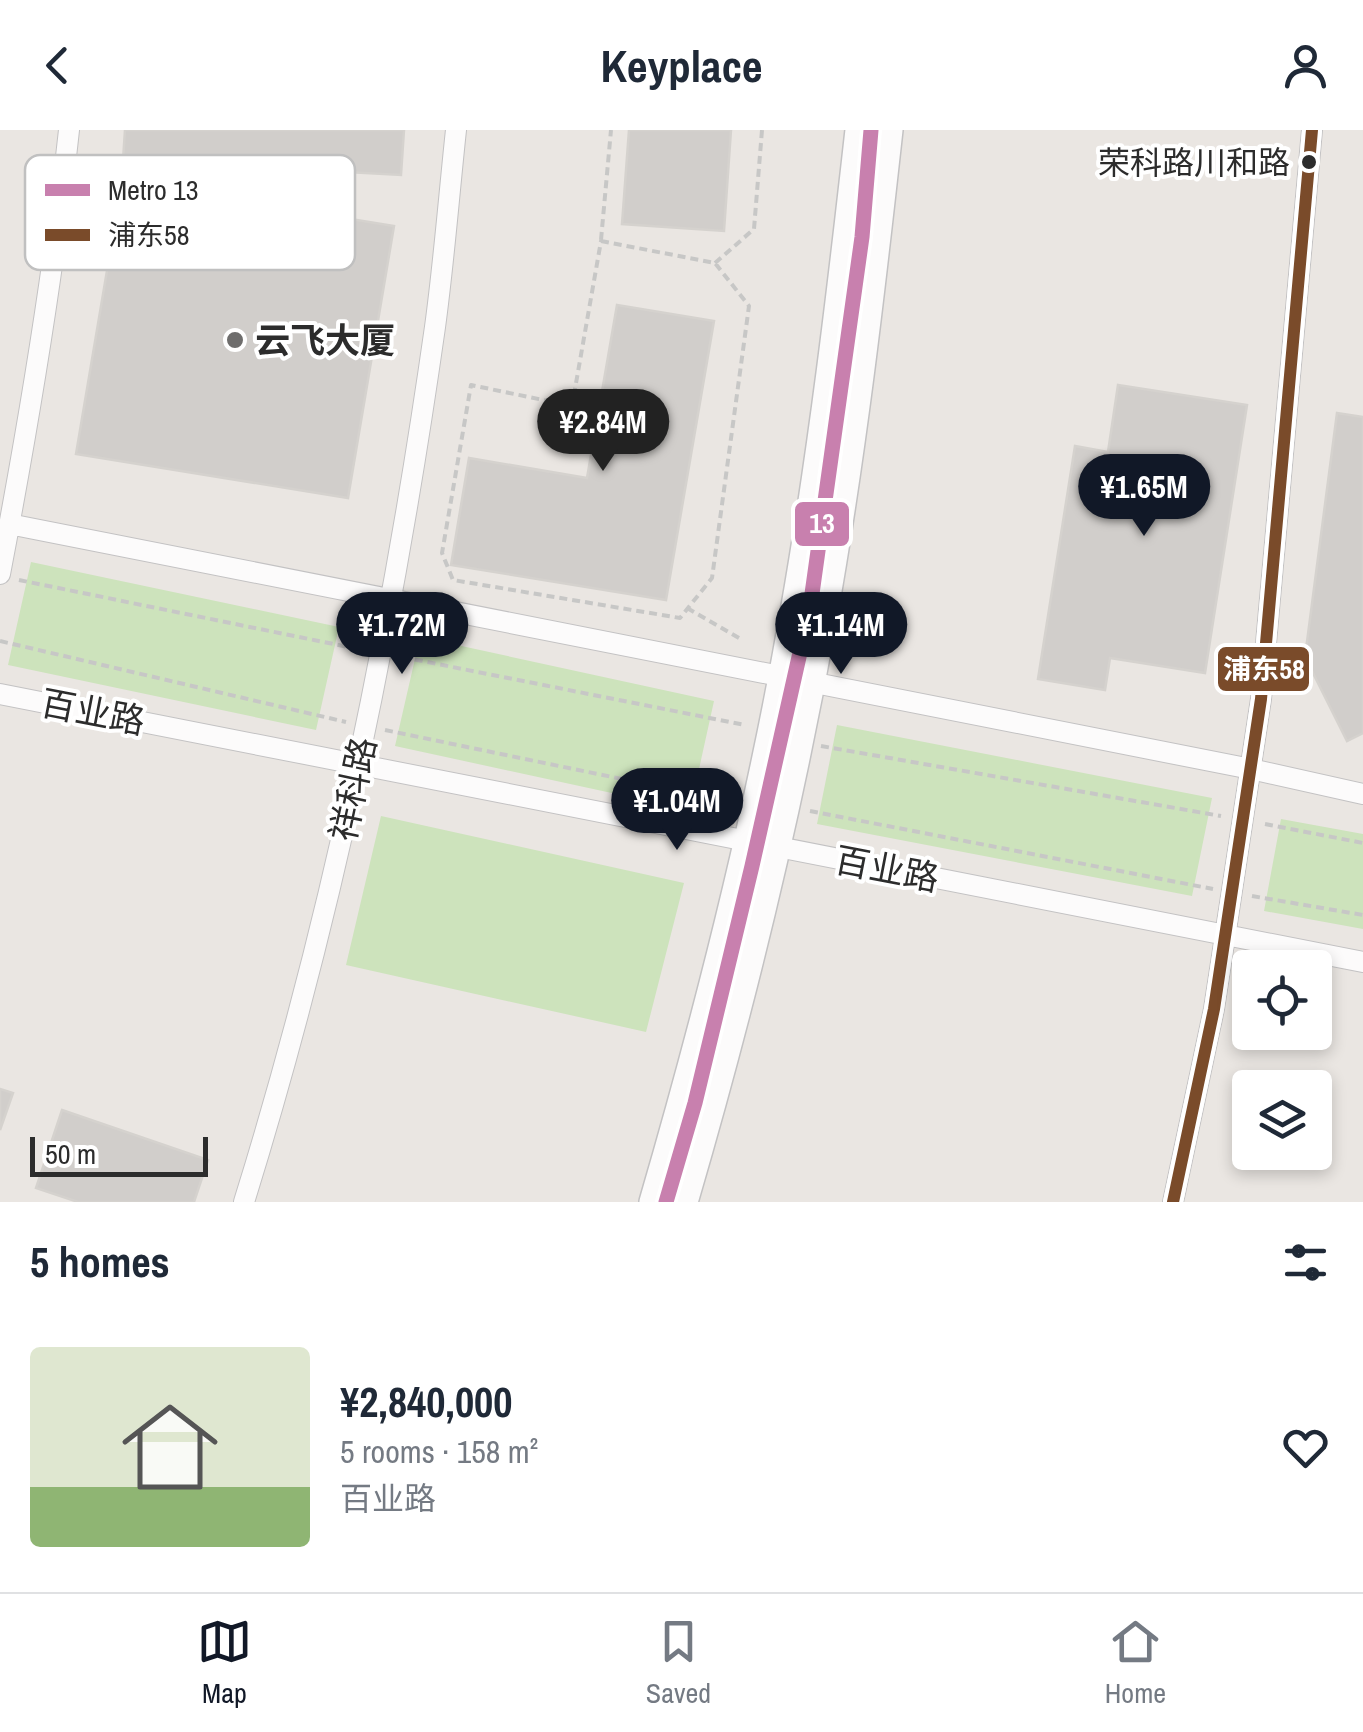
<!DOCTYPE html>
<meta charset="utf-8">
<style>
:root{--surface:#fff;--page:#f2f2f3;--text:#1f2937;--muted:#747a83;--line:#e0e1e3;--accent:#111827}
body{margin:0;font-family:"Archivo Narrow","Noto Sans SC",sans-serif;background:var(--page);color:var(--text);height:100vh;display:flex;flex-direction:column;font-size:38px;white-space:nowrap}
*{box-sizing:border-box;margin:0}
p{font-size:32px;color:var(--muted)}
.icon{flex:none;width:55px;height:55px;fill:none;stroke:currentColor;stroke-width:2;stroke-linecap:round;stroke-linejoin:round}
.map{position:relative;height:1072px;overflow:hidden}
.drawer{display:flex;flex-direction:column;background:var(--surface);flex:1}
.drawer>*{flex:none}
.controls{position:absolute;left:1232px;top:820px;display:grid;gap:20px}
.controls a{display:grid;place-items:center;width:100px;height:100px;border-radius:10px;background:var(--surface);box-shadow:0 5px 15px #0003;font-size:50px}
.scale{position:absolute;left:30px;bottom:25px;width:178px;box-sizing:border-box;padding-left:10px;border:5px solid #2c2c2c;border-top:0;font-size:28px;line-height:35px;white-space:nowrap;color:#2c2c2c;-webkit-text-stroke:8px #fff;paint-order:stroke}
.price{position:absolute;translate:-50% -85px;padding:0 22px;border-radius:35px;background:var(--accent);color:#fff;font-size:32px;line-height:65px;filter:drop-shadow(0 2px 5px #0008)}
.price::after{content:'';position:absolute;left:50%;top:60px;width:30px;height:22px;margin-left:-15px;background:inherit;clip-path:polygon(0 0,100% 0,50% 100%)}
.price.current{background:#222;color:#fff}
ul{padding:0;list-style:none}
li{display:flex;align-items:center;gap:30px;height:250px;padding:0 30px}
li span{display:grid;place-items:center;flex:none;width:280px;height:200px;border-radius:10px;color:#555}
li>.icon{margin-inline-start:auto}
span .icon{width:120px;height:120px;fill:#fffc;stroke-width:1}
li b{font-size:42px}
h2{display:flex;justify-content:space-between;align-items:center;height:120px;padding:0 30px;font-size:42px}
header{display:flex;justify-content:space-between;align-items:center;height:130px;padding:0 30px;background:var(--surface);font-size:45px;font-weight:700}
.tabs{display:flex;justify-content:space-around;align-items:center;height:140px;border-top:2px solid var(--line);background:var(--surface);font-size:28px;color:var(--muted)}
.tabs a{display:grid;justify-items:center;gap:5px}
.tabs .current{color:var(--accent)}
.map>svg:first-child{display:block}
.green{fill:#cde3bc}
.building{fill:#d1cecb;stroke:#d5d2ce;stroke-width:2.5}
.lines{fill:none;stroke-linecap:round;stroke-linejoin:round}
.minor-casing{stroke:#c3c2c3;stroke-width:22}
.tertiary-casing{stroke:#c3c2c3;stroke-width:28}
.path{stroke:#c7c7c6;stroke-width:4;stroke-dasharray:8 5;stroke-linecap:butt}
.minor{stroke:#fcfbfb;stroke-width:20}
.tertiary{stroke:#fcfbfb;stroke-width:25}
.bus-1-casing{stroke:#fff;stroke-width:20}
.bus-1{stroke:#7a4b2a;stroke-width:12}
.metro-1-casing{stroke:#fff;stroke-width:22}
.metro-1{stroke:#c880ae;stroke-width:15}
.bus-dot{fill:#2c2c2c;stroke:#fff;stroke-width:4}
.poi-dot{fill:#6e6d6c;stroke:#fff;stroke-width:4}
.labels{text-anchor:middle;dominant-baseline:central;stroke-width:8;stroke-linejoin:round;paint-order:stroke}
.bus-label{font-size:32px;fill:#2c2c2c;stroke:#fff;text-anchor:end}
.poi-label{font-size:35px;font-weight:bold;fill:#2c2c2c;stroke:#fff;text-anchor:start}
.street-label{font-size:35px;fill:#2c2c2c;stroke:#fff}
.key{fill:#fff;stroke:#c0c0c0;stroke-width:2.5}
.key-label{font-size:28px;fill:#2c2c2c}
.line-badge{stroke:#fff;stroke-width:4}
.badge-label{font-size:28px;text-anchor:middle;font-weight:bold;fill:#fff}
</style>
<header><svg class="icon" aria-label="back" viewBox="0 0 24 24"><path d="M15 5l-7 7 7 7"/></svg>Keyplace<svg class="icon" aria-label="person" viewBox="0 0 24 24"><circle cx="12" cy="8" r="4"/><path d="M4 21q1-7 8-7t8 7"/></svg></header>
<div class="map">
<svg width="1363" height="1072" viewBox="0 0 1363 1072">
<rect width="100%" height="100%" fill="#eae6e2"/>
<path class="green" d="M 31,432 L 339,497 L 316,600 L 8,535 Z
M 420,507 L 714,571 L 690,680 L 395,616 Z
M 837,595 L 1212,668 L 1192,766 L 817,694 Z
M 381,686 L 684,753 L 646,902 L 346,835 Z
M 1281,689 L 1363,704 L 1363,799 L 1264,781 Z"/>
<path class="building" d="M 125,0 L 404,0 L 401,45 L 123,30 Z
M 629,0 L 731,0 L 724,101 L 622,94 Z
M 122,52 L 394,96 L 348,368 L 76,324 Z
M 617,175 L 714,191 L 666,470 L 451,435 L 469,328 L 587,348 Z
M 1118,255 L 1247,275 L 1205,543 L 1110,528 L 1105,560 L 1038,549 L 1075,316 L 1108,322 Z
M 1337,283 L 1363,287 L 1363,603 L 1347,611 L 1305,527 Z
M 0,959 L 13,963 L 0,1000 Z
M 62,980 L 208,1030 L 194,1072 L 78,1072 L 36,1058 Z"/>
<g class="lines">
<g class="minor-casing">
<path id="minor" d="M 9,394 L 1251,639 L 1363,664
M 0,444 C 28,297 53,149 69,0
M 0,564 L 1363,832
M 244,1072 C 333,786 393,493 435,197 C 444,131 449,65 456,0
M 1173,1072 L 1214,879 L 1261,569 L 1312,0"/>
</g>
<g class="tertiary-casing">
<path id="tertiary" d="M 652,1072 C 708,880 759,678 793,482 C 821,322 840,161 858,0
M 685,1072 C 741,881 789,685 824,489 C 853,327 872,163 890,0"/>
</g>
<path class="path" d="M 601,110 L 611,0
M 601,111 L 715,133 L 749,176 L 712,448 L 680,488 L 453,450 L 442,423 L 471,255 L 572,276 Z
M 715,133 L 754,99 L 762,0
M 19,450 L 358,519
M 687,478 L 739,508
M 0,511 L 346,592
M 402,527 L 745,595
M 385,600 L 733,672
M 821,616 L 1221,686
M 810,681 L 1213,759
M 1265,694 L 1363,713
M 1252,766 L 1363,785"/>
<use href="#minor" class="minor"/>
<use href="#tertiary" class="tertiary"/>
<g class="bus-1-casing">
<path id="bus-1" d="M 1173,1072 L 1214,879 L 1261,569 L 1312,0"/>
</g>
<use href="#bus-1" class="bus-1"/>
<g class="metro-1-casing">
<path id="metro-1" d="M 666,1072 L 695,973 L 752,736 L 810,478 L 862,107 L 871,0"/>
</g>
<use href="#metro-1" class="metro-1"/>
</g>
<circle class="bus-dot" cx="1309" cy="32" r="9"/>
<circle class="poi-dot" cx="235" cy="210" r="10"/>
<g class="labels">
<g class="bus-label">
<text x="1290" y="32">荣科路川和路</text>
</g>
<g class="poi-label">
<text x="255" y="210">云飞大厦</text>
</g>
<g class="street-label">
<text transform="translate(93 582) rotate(11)">百业路</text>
<text transform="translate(353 659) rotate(-78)">祥科路</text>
<text transform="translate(887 739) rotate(11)">百业路</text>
</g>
</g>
<rect x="25" y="25" width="330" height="115" rx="15" class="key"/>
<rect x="45" y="54" width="45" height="12" fill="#c880ae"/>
<rect x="45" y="99" width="45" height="12" fill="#7a4b2a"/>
<g class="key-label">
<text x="108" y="70">Metro 13</text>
<text x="108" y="115">浦东58</text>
</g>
<g class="line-badge">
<rect x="793" y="370" width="58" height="48" rx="10" fill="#c880ae"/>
<rect x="1216" y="515" width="95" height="48" rx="10" fill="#7a4b2a"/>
</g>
<g class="badge-label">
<text x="822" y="403">13</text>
<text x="1264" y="549">浦东58</text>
</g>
</svg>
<div class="controls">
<a><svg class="icon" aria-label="locate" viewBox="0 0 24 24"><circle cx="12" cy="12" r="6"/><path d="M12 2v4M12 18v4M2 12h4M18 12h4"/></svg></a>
<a><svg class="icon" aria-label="layers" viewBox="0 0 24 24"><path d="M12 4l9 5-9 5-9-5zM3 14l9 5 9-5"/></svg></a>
</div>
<div class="scale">50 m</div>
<b class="price current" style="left:603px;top:344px">¥2.84M</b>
<b class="price" style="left:1144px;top:409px">¥1.65M</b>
<b class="price" style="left:402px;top:547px">¥1.72M</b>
<b class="price" style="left:841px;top:547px">¥1.14M</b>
<b class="price" style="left:677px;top:723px">¥1.04M</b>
</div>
<section class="drawer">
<h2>5 homes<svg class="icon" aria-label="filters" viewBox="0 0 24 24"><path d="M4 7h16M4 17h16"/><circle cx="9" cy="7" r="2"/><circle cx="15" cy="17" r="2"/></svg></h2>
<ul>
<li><span style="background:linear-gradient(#dfe7d0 70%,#8fb573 0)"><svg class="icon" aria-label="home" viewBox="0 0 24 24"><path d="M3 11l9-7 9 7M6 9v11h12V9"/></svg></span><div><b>¥2,840,000</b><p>5 rooms · 158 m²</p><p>百业路</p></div><svg class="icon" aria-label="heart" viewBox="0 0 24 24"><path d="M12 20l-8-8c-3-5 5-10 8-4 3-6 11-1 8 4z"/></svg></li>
</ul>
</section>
<nav class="tabs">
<a class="current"><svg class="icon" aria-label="map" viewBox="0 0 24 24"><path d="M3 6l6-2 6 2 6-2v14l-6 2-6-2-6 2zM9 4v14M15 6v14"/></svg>Map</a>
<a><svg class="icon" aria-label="saved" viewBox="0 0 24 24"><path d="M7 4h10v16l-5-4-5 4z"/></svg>Saved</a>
<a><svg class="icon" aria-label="home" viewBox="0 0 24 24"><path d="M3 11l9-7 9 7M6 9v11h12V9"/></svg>Home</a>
</nav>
